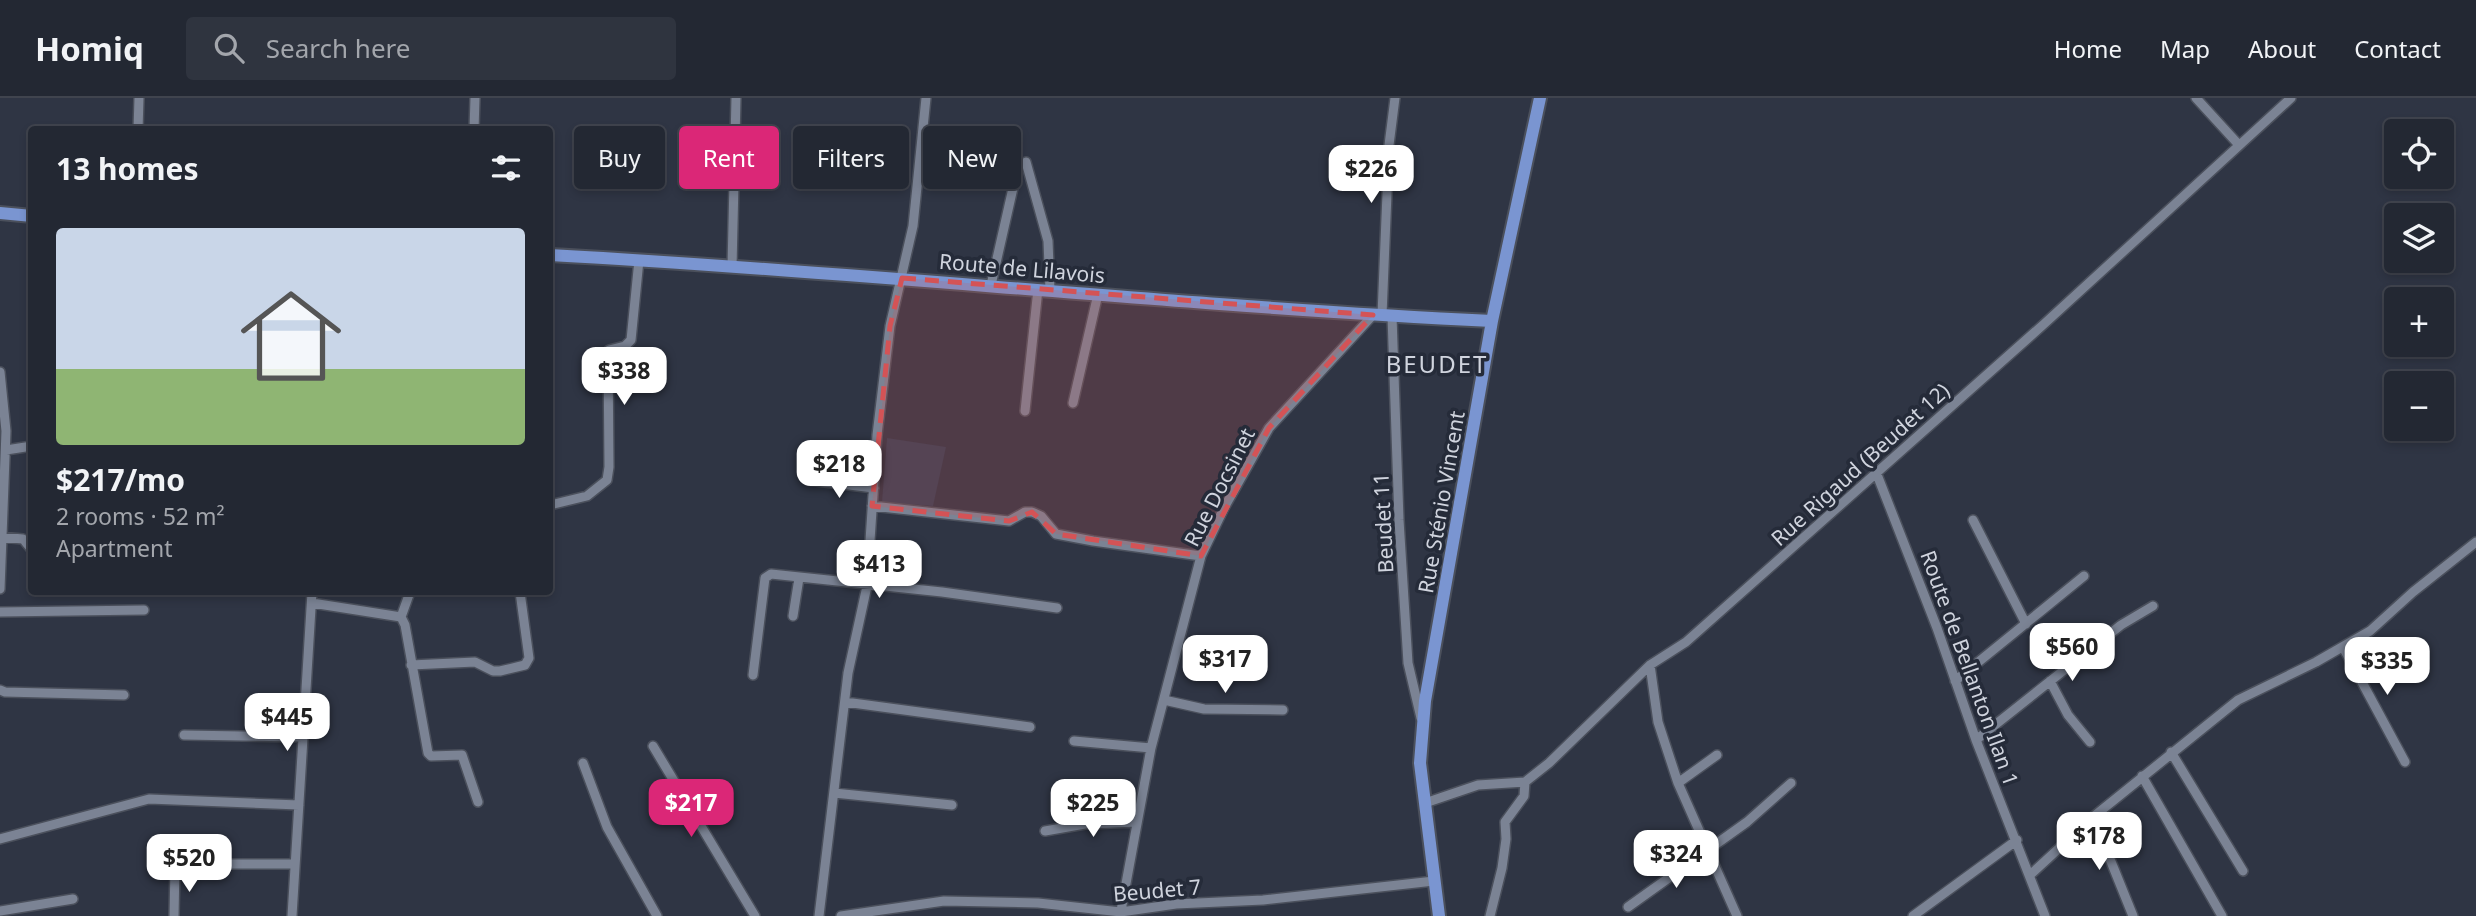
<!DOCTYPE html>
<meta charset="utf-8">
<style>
:root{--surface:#232833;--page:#2f343f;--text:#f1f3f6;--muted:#a3a6ac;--line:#40444e;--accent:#db2777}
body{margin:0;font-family:"Noto Sans",sans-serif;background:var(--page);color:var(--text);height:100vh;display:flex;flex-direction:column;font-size:26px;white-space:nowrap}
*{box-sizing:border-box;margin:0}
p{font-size:23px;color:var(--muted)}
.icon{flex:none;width:38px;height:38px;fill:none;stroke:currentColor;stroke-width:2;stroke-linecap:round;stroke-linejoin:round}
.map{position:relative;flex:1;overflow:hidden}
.sheet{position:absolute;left:28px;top:28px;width:525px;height:469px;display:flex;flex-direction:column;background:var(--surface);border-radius:7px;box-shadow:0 4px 10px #0003,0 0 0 2px var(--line)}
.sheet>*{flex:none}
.banner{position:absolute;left:574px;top:28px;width:665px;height:63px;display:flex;gap:14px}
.buttons{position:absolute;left:2384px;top:21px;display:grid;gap:14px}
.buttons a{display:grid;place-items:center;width:70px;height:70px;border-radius:7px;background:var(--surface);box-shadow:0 4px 10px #0003,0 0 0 2px var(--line);font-size:35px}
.price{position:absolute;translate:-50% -60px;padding:0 16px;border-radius:14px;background:#fff;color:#222;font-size:23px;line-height:46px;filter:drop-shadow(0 2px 4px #0008)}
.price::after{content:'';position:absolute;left:50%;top:42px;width:21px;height:16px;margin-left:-10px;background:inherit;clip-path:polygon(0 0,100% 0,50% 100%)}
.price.selected{background:var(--accent);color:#fff}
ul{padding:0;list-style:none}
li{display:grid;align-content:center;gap:14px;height:371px;padding:0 28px}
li+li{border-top:2px solid var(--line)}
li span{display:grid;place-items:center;height:217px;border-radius:7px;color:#555}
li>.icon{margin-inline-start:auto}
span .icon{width:126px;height:126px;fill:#fffc;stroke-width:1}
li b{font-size:30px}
h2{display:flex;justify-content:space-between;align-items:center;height:84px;padding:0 28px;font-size:30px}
.chip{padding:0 24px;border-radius:7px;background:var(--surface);box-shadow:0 4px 10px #0003,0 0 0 2px var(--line);font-size:24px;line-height:63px}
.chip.selected{background:var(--accent);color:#fff}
header{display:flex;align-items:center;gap:42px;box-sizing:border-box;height:98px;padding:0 35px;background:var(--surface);border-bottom:2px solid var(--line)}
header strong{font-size:33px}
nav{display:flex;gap:38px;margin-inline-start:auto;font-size:24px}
.search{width:490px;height:63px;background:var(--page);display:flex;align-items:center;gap:18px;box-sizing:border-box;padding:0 24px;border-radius:7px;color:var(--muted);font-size:26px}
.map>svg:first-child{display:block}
.built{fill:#364054}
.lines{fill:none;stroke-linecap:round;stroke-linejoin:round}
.minor-casing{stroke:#4b505c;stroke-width:12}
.major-casing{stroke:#4b505c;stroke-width:16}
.minor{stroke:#7b8394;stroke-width:9}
.major{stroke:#7a95d1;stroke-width:12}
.marked{fill:#d45356;fill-opacity:0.2;stroke:#d45356;stroke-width:5;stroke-dasharray:14 9;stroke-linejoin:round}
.labels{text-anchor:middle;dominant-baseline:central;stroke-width:7;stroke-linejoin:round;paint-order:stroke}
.street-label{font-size:21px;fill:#d0d4de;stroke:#252b39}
.quarter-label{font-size:24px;letter-spacing:2px;fill:#d0d4de;stroke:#252b39}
</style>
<header>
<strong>Homiq</strong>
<div class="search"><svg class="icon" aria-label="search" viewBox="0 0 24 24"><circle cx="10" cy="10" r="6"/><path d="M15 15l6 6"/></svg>Search here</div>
<nav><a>Home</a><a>Map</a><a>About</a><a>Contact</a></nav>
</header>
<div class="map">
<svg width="2476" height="818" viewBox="0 0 2476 818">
<rect width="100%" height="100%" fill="#2f3544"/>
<path class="built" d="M 887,340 L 946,349 L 933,408 L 882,404 Z"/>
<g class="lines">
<g class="minor-casing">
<path id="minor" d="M 2196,0 L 2239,47
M 138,32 L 139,0
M 474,32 L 475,0
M 1026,64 L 1048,143 L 1050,192
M 732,169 L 736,0
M 991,187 L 1013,90
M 1382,217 L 1389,47 L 1395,0
M 1392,218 L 1399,422 L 1408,565 L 1421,620
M 0,274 L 6,333 L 0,491
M 1073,305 L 1098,196
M 1025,313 L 1038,191
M 6,352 L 32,348
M 1876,374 L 1937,530 L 1976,642 L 2045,818
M 808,382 L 874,390
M 550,407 L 587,398 L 607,382 L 609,369 L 608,255 L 609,252 L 625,248 L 631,242 L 639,162
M 872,408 L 1009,423 L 1025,414 L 1032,414 L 1041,418 L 1056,436 L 1093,443 L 1201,458
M 1973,422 L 2026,526
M 0,439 L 23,441 L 32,452
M 312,505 L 401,519 L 405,527 L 428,655 L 431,658 L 462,657 L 478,704
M 0,514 L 144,512
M 793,518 L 799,480
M 401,519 L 410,494
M 2343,549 L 2405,664
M 411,567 L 475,564 L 493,573 L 500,573 L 525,567 L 529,560 L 520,494
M 1650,567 L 1658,624 L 1678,685 L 1737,818
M 753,577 L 765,480 L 771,476 L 942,494 L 1057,510
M 1955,583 L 2084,478
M 2050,583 L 2068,617 L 2090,644
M 0,592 L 5,594 L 124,597
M 1164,602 L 1204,611 L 1283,612
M 845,604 L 1030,629
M 184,637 L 303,639
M 1976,642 L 2121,527 L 2153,508
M 1074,643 L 1151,650
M 653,648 L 755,818
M 2171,654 L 2243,773
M 583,665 L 607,729 L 657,818
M 2142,678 L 2222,818
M 1678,685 L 1717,657
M 834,695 L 952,707
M 1425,705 L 1478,687 L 1525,684 L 1549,665 L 1650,567 L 1686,544 L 2044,226 L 2291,0
M 2093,719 L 2133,818
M 1045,733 L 1085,726 L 1137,724
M 0,741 L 149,701 L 299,707
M 2030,777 L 2093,719 L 2238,602 L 2316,564 L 2370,533 L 2413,494 L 2476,444
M 1628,809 L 1747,724 L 1791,685
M 0,813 L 73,801
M 174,818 L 175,769 L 177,766 L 295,766
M 292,818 L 312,494
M 819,818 L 848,575 L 867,488 L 877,337 L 890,228 L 913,128 L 926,0
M 841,818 L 944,803 L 1038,805 L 1121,814 L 1176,806 L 1263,802 L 1434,783
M 1120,818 L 1151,650 L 1201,458 L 1224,410 L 1269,330 L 1373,217
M 1490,818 L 1502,770 L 1506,741 L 1505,724 L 1524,698 L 1525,684
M 1913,818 L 2017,742"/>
</g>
<g class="major-casing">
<path id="major" d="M 0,115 L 32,118
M 550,157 C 864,174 1178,208 1492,223
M 1439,818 L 1420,665 L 1425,603 L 1492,223 L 1540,0"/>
</g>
<use href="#minor" class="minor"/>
<use href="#major" class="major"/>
</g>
<path class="marked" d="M 902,180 L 1373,217 L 1269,330 L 1201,458 L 1056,436 L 1032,414 L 1009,423 L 872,408 L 890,228 Z"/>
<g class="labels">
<g class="street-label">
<text transform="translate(1022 170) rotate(5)">Route de Lilavois</text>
<text transform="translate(1860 366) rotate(-42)">Rue Rigaud (Beudet 12)</text>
<text transform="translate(1219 389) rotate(-63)">Rue Docsinet</text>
<text transform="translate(1441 404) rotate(-80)">Rue Sténio Vincent</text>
<text transform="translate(1383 425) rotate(-93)">Beudet 11</text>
<text transform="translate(1970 570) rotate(70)">Route de Bellanton Ilan 1</text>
<text transform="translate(1157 792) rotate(-5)">Beudet 7</text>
</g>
<g class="quarter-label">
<text x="1437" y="265">BEUDET</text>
</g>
</g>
</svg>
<div class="buttons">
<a><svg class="icon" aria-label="locate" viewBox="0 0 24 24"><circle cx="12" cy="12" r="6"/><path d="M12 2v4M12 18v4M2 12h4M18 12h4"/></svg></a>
<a><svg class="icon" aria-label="layers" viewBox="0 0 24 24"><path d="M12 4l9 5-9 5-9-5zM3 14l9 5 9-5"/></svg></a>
<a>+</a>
<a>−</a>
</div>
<b class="price" style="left:1371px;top:107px">$226</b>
<b class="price" style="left:624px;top:309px">$338</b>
<b class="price" style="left:839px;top:402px">$218</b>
<b class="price" style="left:879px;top:502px">$413</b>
<b class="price" style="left:2072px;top:585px">$560</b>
<b class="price" style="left:1225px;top:597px">$317</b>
<b class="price" style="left:2387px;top:599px">$335</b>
<b class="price" style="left:287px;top:655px">$445</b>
<b class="price selected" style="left:691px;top:741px">$217</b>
<b class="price" style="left:1093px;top:741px">$225</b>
<b class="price" style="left:2099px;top:774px">$178</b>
<b class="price" style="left:1676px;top:792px">$324</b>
<b class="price" style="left:189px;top:796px">$520</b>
<div class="banner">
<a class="chip">Buy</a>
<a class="chip selected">Rent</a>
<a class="chip">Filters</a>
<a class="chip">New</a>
</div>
<section class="sheet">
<h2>13 homes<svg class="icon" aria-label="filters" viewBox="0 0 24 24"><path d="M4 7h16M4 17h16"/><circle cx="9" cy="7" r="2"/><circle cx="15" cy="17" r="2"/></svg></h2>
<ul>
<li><span style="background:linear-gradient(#c9d6e8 65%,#8fb573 0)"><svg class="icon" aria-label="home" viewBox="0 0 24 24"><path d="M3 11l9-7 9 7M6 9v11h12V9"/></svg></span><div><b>$217/mo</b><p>2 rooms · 52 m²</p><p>Apartment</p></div></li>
</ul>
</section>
</div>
